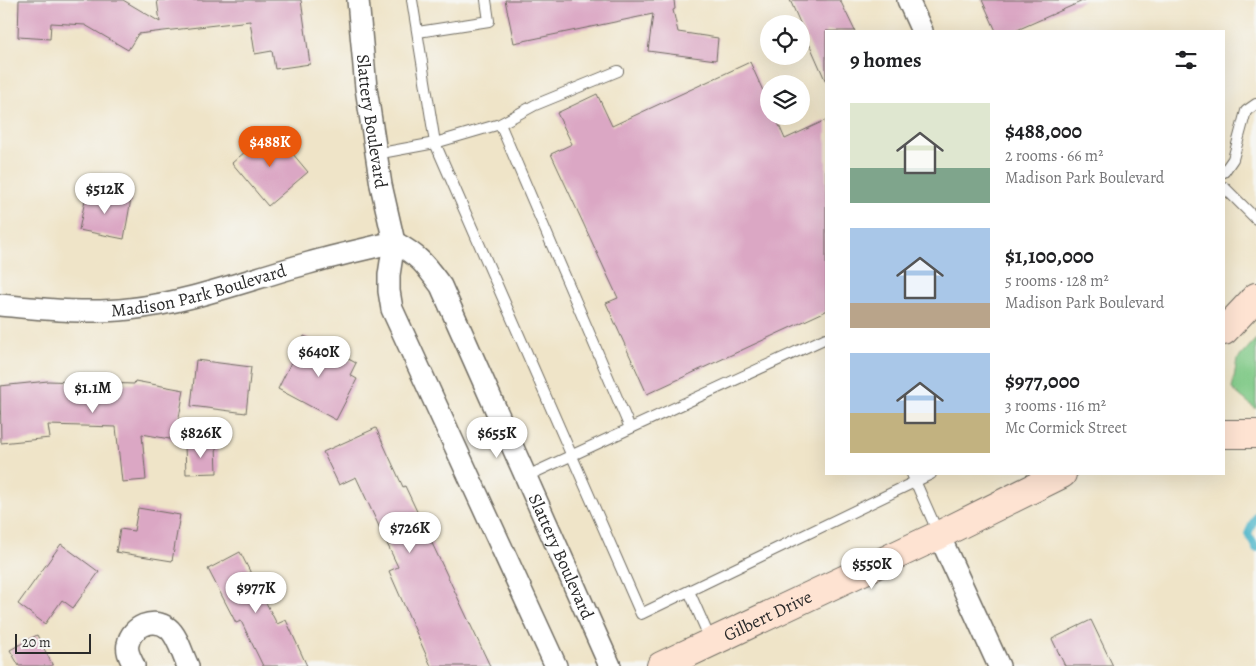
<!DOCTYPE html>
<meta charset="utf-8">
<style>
:root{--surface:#fff;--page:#f6f6f6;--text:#202124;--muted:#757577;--accent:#ea580c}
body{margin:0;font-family:Alegreya,serif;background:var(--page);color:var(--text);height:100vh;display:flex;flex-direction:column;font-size:19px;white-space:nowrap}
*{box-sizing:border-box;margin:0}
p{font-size:16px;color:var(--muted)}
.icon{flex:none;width:28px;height:28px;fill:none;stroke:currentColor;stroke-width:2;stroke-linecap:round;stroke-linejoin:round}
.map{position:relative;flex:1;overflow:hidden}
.side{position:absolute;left:825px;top:30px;width:400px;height:445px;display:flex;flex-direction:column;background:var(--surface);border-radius:0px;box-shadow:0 5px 20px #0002}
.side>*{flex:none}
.controls{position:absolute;left:760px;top:15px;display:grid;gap:10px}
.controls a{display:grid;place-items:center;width:50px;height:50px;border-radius:50%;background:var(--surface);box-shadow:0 5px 20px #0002;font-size:25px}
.scale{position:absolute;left:15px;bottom:12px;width:76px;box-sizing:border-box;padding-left:5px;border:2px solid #2b2b2b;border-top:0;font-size:14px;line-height:18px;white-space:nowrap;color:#2b2b2b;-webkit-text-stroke:4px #f6f6f2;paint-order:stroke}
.price{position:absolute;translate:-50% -42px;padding:0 11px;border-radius:18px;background:#fff;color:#222;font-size:16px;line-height:32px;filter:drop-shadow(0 1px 2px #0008)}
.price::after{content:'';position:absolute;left:50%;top:30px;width:15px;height:11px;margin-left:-8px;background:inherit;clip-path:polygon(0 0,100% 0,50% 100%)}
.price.selected{background:var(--accent);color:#fff}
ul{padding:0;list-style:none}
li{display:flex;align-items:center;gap:15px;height:125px;padding:0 25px}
li span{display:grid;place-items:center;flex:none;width:140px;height:100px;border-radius:0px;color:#555}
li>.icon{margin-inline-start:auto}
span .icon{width:60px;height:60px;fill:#fffc;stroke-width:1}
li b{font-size:21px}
h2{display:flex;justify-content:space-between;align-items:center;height:60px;padding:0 25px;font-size:21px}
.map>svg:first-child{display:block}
.green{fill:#7fc986;stroke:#557a58}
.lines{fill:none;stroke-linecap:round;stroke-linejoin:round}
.stream{stroke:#4bb5c9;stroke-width:8}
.building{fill:#dba7c4}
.lane-casing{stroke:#706c62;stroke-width:12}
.street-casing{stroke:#706c62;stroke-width:24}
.secondary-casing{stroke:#706c62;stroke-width:30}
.lane{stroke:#fff;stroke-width:10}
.street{stroke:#fff;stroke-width:21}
.secondary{stroke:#fee3d2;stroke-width:28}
.labels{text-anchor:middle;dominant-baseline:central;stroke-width:4;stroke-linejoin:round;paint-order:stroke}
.street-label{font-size:18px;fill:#2b2b2b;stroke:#f6f6f2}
</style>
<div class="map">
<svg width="1256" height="666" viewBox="0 0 1256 666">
<rect width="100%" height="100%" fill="#f6f6f2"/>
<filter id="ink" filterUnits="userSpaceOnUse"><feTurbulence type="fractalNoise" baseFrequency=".02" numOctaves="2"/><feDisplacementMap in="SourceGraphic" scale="10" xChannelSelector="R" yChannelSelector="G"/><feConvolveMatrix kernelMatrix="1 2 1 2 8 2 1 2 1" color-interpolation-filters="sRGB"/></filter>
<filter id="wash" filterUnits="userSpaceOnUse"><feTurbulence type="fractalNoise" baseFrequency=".0096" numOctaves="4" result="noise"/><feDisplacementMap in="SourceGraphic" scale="20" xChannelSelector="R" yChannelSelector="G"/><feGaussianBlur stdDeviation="1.12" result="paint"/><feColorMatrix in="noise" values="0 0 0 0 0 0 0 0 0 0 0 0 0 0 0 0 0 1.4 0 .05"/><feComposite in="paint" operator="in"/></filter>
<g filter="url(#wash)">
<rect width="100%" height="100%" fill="#efe4c8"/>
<path class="green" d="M 1256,339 L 1256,409 L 1232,389 L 1237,360 Z"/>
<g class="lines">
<path class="stream" d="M 1256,516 L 1248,534 L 1256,548"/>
</g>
<g id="blocks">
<path class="building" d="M 19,0 L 123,0 L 160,22 L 157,0 L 301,0 L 310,64 L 275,69 L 272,51 L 255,54 L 250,21 L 138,34 L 128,50 L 85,25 L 51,23 L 50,39 L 18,37 Z
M 505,0 L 674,0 L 675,9 L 673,10 L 678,32 L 718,38 L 716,60 L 648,51 L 653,14 L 514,43 Z
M 790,0 L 840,0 L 855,31 L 826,31 L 826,82 Z
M 982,0 L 1085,0 L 1015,31 L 996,31 Z
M 750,62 L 769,104 L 769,116 L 775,116 L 785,139 L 826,120 L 826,311 L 647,394 L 606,303 L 618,298 L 551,154 L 572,144 L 557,113 L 597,94 L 612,126 Z
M 272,129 L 308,172 L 268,206 L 232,163 Z
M 87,190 L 131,199 L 124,239 L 79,230 Z
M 304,336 L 356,363 L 350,375 L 357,379 L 336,420 L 278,389 Z
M 196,360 L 251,367 L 246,413 L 191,406 Z
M 48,381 L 134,384 L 135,381 L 184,390 L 175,440 L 142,434 L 146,480 L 122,482 L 116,427 L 48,425 L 50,438 L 1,443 L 0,386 Z
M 376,428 L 403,487 L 405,486 L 490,666 L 431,666 L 389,571 L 398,567 L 356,477 L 339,485 L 323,452 Z
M 216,445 L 217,473 L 186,474 L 185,446 Z
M 138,508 L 180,515 L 172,561 L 116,552 L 120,529 L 134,531 Z
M 61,544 L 99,572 L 73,608 L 62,600 L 45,624 L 18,604 Z
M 240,552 L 277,624 L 286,620 L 307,666 L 263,666 L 241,621 L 236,623 L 208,569 Z
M 1091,620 L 1113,666 L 1065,666 L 1052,639 Z
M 37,635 L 53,666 L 19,666 L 10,650 Z"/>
</g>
</g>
<g filter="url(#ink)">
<use href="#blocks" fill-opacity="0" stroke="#706c62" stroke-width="1"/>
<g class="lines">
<g class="lane-casing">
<path id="lane" d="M 412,0 L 435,143 L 500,124 L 535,105 L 618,71
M 418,32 L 489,21 L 486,0
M 500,124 L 630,428
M 376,154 L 435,143 L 641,614 L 931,474
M 1224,172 L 1233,159 L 1246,111 L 1256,104
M 1224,187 L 1256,219
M 912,474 L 939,535
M 525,477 L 826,338
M 689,591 L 711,641"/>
</g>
<g class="street-casing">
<g id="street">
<path id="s1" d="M 358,0 L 366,88 L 381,185 L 394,242 L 389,275 L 389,291 L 392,309 L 556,666"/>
<path d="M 908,0 L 922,31"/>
<path id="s2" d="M 0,305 C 43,309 86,314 129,309 C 191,302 250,279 309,263 C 337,255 366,249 394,242 C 419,256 424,263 441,286 L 610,666"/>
<path d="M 939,535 L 999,666"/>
<path d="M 134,666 C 131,659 126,652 128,644 C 131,626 154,617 168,628 C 178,636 182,654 188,666"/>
</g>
</g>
<g class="secondary-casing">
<g id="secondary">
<path d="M 1224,331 L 1256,297"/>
<path d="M 1224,434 L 1256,434"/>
<path id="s3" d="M 661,666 L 939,535 L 1062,474"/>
</g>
</g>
<use href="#lane" class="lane"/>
<use href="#street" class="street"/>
<use href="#secondary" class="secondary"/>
</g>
</g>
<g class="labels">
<g class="street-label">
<text stroke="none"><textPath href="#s1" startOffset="122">Slattery Boulevard</textPath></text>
<text stroke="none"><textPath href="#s2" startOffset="201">Madison Park Boulevard</textPath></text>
<text stroke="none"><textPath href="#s2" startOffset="764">Slattery Boulevard</textPath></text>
<text stroke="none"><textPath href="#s3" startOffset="118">Gilbert Drive</textPath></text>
</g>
</g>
</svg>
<div class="controls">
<a><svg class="icon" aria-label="locate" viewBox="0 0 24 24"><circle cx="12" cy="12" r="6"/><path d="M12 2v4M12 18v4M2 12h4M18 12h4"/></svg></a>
<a><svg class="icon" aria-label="layers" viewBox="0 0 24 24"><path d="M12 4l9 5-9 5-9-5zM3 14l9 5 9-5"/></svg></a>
</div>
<div class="scale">20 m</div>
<b class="price selected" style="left:270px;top:168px">$488K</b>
<b class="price" style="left:105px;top:215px">$512K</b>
<b class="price" style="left:319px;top:378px">$640K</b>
<b class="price" style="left:93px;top:414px">$1.1M</b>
<b class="price" style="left:201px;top:459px">$826K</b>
<b class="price" style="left:497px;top:459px">$655K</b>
<b class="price" style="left:410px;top:554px">$726K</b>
<b class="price" style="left:872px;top:590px">$550K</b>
<b class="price" style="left:256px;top:614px">$977K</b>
<section class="side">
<h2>9 homes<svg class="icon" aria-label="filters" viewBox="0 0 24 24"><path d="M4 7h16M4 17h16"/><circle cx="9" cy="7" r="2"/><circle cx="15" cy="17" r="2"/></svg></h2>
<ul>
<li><span style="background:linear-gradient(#dfe7d0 65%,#7fa58c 0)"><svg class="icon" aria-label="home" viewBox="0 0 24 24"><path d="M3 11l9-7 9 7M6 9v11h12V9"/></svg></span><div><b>$488,000</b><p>2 rooms · 66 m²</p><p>Madison Park Boulevard</p></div></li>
<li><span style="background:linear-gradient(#a9c7e8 75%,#b9a48a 0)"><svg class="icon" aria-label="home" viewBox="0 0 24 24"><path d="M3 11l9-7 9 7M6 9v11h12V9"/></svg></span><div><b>$1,100,000</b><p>5 rooms · 128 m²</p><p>Madison Park Boulevard</p></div></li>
<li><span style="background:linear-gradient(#a9c7e8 60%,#c2b280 0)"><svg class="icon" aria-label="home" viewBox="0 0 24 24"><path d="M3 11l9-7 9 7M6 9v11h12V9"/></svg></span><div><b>$977,000</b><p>3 rooms · 116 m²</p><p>Mc Cormick Street</p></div></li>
</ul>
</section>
</div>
